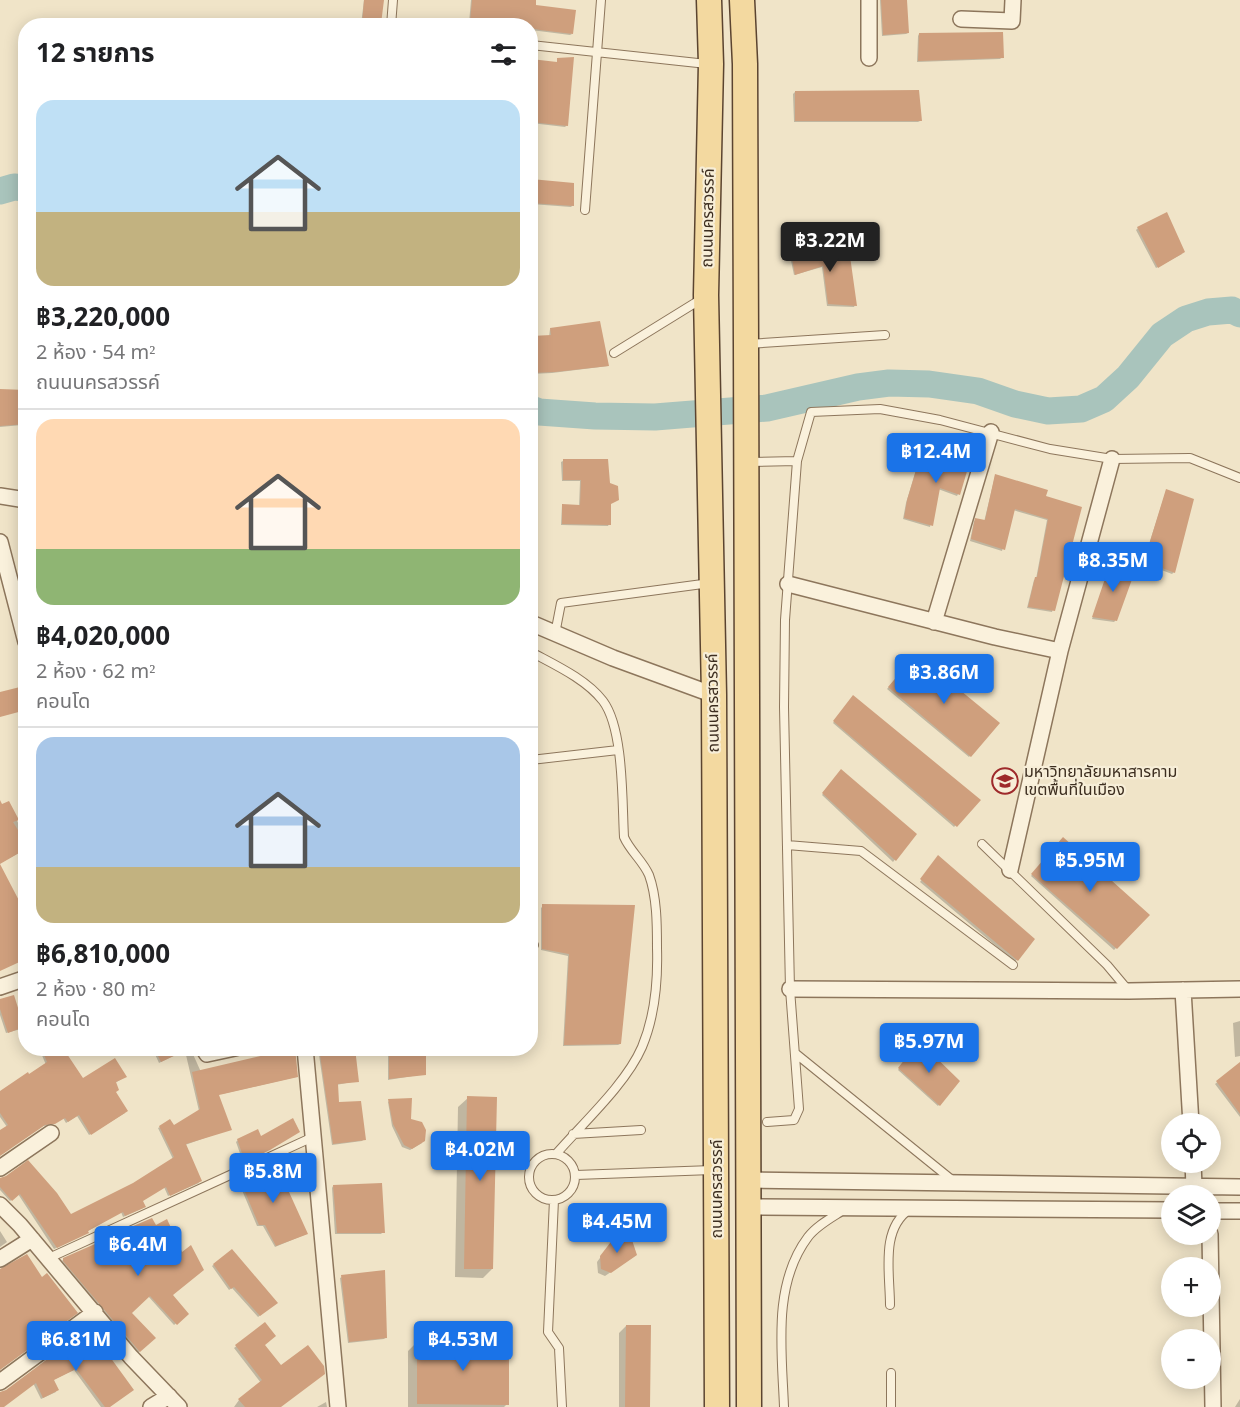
<!DOCTYPE html>
<html lang="th">
<meta charset="utf-8">
<style>
:root{--surface:#fff;--page:#f2f2f2;--text:#202124;--muted:#757577;--line:#e0e0e0;--accent:#1a73e8}
body{margin:0;font-family:Georgia,"Noto Sans Thai",serif;background:var(--page);color:var(--text);height:100vh;display:flex;flex-direction:column;font-size:22px;white-space:nowrap}
*{box-sizing:border-box;margin:0}
p{font-size:20px;color:var(--muted)}
.icon{flex:none;width:33px;height:33px;fill:none;stroke:currentColor;stroke-width:2;stroke-linecap:round;stroke-linejoin:round}
.map{position:relative;flex:1;overflow:hidden}
.side{position:absolute;left:18px;top:18px;width:520px;height:1038px;display:flex;flex-direction:column;background:var(--surface);border-radius:24px;box-shadow:0 3px 15px #0003}
.side>*{flex:none}
.buttons{position:absolute;left:1161px;top:1113px;display:grid;gap:12px}
.buttons a{display:grid;place-items:center;width:60px;height:60px;border-radius:50%;background:var(--surface);box-shadow:0 3px 15px #0003;font-size:30px}
.price{position:absolute;translate:-50% -51px;padding:0 14px;border-radius:6px;background:var(--accent);color:#fff;font-size:20px;line-height:39px;filter:drop-shadow(0 2px 3px #0008)}
.price::after{content:'';position:absolute;left:50%;top:36px;width:18px;height:14px;margin-left:-9px;background:inherit;clip-path:polygon(0 0,100% 0,50% 100%)}
.price.on{background:#222;color:#fff}
ul{padding:0;list-style:none}
li{display:grid;align-content:center;gap:12px;height:318px;padding:0 18px}
li+li{border-top:2px solid var(--line)}
li span{display:grid;place-items:center;height:186px;border-radius:18px;color:#555}
li>.icon{margin-inline-start:auto}
span .icon{width:108px;height:108px;fill:#fffc;stroke-width:1}
li b{font-size:26px}
h2{display:flex;justify-content:space-between;align-items:center;height:72px;padding:0 18px;font-size:26px}
.map>svg:first-child{display:block}
.shadow{fill:#0003}
.lines{fill:none;stroke-linecap:round;stroke-linejoin:round}
.river{stroke:#a9c4bc;stroke-width:27}
.building{fill:#cf9f7d}
.service-casing{stroke:#8d765c;stroke-width:10}
.minor-casing{stroke:#8d765c;stroke-width:18}
.primary-casing{stroke:#5b4430;stroke-width:27}
.service{stroke:#faf1dc;stroke-width:8}
.minor{stroke:#faf1dc;stroke-width:15}
.primary{stroke:#f3d9a0;stroke-width:24}
.labels{text-anchor:middle;dominant-baseline:central;stroke-width:4.5;stroke-linejoin:round;paint-order:stroke}
.street-label{font-size:16px;fill:#3d2e20;stroke:#f7eed8}
.poi-label{font-size:16px;fill:#3d2e20;stroke:#f7eed8;text-anchor:start}
</style>
<div class="map">
<svg width="1240" height="1407" viewBox="0 0 1240 1407">
<rect width="100%" height="100%" fill="#f0e4c8"/>
<path class="shadow" d="M 364,0 L 383,0 L 378,25 L 361,25 Z
M 471,0 L 535,0 L 534,6 L 572,34 L 570,35 L 531,30 L 531,26 L 490,26 L 469,23 Z
M 880,0 L 906,0 L 908,33 L 906,34 L 882,36 Z
M 919,34 L 1002,57 L 1000,59 L 917,62 L 918,36 Z
M 558,59 L 567,125 L 565,127 L 531,123 L 531,60 L 556,64 Z
M 795,92 L 920,121 L 918,122 L 794,122 L 793,94 Z
M 531,181 L 573,205 L 571,207 L 531,204 Z
M 1138,228 L 1182,254 L 1156,268 L 1136,230 Z
M 847,251 L 855,305 L 854,307 L 827,306 L 822,267 L 794,275 L 790,256 L 791,254 Z
M 550,329 L 608,366 L 552,373 L 531,374 L 531,337 L 549,337 Z
M 0,391 L 26,392 L 26,451 L 20,450 L 22,425 L 0,427 Z
M 952,448 L 958,494 L 957,496 L 938,489 L 930,527 L 903,519 L 906,503 L 919,460 L 920,458 L 947,466 Z
M 563,461 L 610,504 L 609,524 L 608,526 L 561,525 L 562,505 L 579,507 L 580,481 L 562,481 L 561,462 Z
M 995,476 L 1044,497 L 1080,508 L 1052,612 L 1027,608 L 1034,580 L 1036,579 L 1047,520 L 1013,510 L 1002,551 L 970,541 L 974,521 L 976,520 L 984,522 Z
M 1166,491 L 1174,572 L 1172,574 L 1143,563 Z
M 1110,566 L 1115,621 L 1114,622 L 1092,619 Z
M 916,656 L 998,724 L 969,757 L 887,689 Z
M 853,697 L 979,800 L 954,827 L 833,723 Z
M 841,771 L 915,834 L 893,862 L 822,795 Z
M 9,803 L 19,825 L 26,821 L 26,849 L 0,863 L 0,807 Z
M 1063,839 L 1148,915 L 1114,950 L 1031,876 Z
M 937,859 L 1033,939 L 1015,962 L 920,882 Z
M 0,886 L 26,914 L 26,958 L 0,970 Z
M 543,906 L 620,1044 L 618,1045 L 563,1046 L 568,956 L 541,950 L 541,908 Z
M 0,1001 L 23,1027 L 21,1029 L 6,1033 L 0,1015 Z
M 1240,1021 L 1240,1056 L 1235,1057 L 1233,1023 Z
M 919,1043 L 958,1081 L 938,1106 L 898,1070 Z
M 39,1048 L 62,1048 L 82,1080 L 125,1077 L 115,1083 L 114,1092 L 125,1113 L 89,1135 L 77,1116 L 66,1123 L 63,1118 L 51,1125 L 43,1126 L 0,1155 L 0,1132 L 7,1127 L 0,1117 L 0,1093 L 46,1065 Z
M 148,1048 L 189,1048 L 159,1063 L 154,1052 L 151,1054 Z
M 318,1048 L 353,1048 L 357,1081 L 336,1085 L 338,1103 L 364,1139 L 362,1141 L 332,1145 Z
M 388,1048 L 425,1048 L 425,1074 L 388,1080 Z
M 192,1052 L 218,1110 L 230,1129 L 185,1145 L 199,1183 L 168,1196 L 164,1187 L 141,1201 L 143,1208 L 123,1217 L 121,1212 L 86,1232 L 85,1234 L 54,1249 L 18,1194 L 10,1201 L 0,1190 L 0,1179 L 70,1216 L 134,1184 L 173,1159 L 158,1128 L 160,1127 L 173,1127 L 199,1111 L 186,1055 Z
M 1240,1064 L 1240,1117 L 1215,1084 Z
M 216,1069 L 296,1077 L 222,1094 Z
M 468,1098 L 492,1269 L 483,1278 L 455,1277 L 458,1107 Z
M 389,1101 L 410,1120 L 422,1143 L 410,1150 L 402,1147 L 392,1126 L 388,1102 Z
M 297,1133 L 243,1162 L 236,1142 L 238,1140 Z
M 249,1174 L 304,1235 L 275,1247 L 263,1226 L 257,1226 L 239,1183 Z
M 333,1186 L 383,1232 L 381,1234 L 335,1234 L 332,1188 Z
M 151,1220 L 172,1295 L 187,1314 L 174,1325 L 148,1296 L 130,1313 L 153,1338 L 138,1353 L 62,1261 L 64,1259 L 100,1256 L 134,1238 L 130,1230 Z
M 0,1231 L 7,1242 L 0,1247 Z
M 613,1240 L 636,1255 L 605,1276 L 598,1273 L 597,1262 Z
M 232,1251 L 276,1303 L 258,1317 L 232,1288 L 229,1290 L 212,1266 Z
M 342,1277 L 385,1338 L 384,1339 L 348,1343 L 340,1278 Z
M 265,1324 L 264,1345 L 280,1407 L 234,1407 L 239,1400 L 261,1383 L 234,1348 Z
M 626,1326 L 649,1407 L 619,1407 L 619,1333 Z
M 89,1330 L 109,1407 L 101,1407 L 74,1370 L 53,1380 L 56,1392 L 41,1399 L 33,1383 L 0,1407 L 0,1393 L 6,1391 Z
M 417,1342 L 507,1404 L 504,1407 L 408,1407 L 408,1351 Z
M 1240,1399 L 1240,1407 L 1235,1407 Z
M 326,1402 L 327,1407 L 317,1407 Z"/>
<g class="lines">
<path class="river" d="M 0,191 L 14,187 L 26,188
M 531,409 L 539,412 L 595,416 L 655,417 L 767,408 L 858,387 L 889,383 L 929,384 L 978,391 L 1015,404 L 1048,411 L 1081,409 L 1104,399 L 1128,377 L 1162,335 L 1186,319 L 1208,312 L 1232,310 L 1240,314"/>
</g>
<path class="building" d="M 364,0 L 384,0 L 381,24 L 362,24 Z
M 472,0 L 536,0 L 536,5 L 576,10 L 573,34 L 540,30 L 531,28 L 531,26 L 505,26 L 470,22 Z
M 881,0 L 907,0 L 909,33 L 883,35 Z
M 1003,32 L 1004,58 L 918,61 L 919,33 Z
M 574,57 L 568,126 L 531,122 L 531,59 L 557,62 L 557,58 Z
M 919,90 L 922,121 L 795,121 L 795,91 Z
M 531,179 L 574,183 L 574,206 L 531,203 Z
M 1167,212 L 1185,252 L 1158,268 L 1137,227 Z
M 849,249 L 857,306 L 828,304 L 823,266 L 795,275 L 791,253 Z
M 600,321 L 609,366 L 555,372 L 531,373 L 531,336 L 551,335 L 550,328 Z
M 0,389 L 26,390 L 26,424 L 0,426 Z
M 952,446 L 973,451 L 960,495 L 940,488 L 933,526 L 904,518 L 907,500 L 920,457 L 948,465 Z
M 563,459 L 608,459 L 610,483 L 618,486 L 619,500 L 611,504 L 611,525 L 562,524 L 562,504 L 580,505 L 581,480 L 563,480 Z
M 995,474 L 1048,490 L 1046,496 L 1082,507 L 1055,611 L 1028,607 L 1035,577 L 1037,577 L 1048,519 L 1015,509 L 1005,550 L 971,539 L 975,518 L 985,520 Z
M 1166,489 L 1194,499 L 1175,573 L 1144,561 Z
M 1110,564 L 1135,571 L 1117,621 L 1092,617 Z
M 916,654 L 1000,723 L 971,757 L 888,687 Z
M 20,687 L 26,710 L 0,717 L 0,692 Z
M 853,695 L 981,800 L 957,827 L 833,721 Z
M 841,769 L 917,834 L 896,861 L 822,793 Z
M 0,800 L 2,804 L 9,801 L 19,820 L 13,822 L 26,843 L 26,849 L 0,864 L 26,914 L 26,922 L 20,925 L 26,936 L 26,959 L 0,971 Z
M 1063,837 L 1150,915 L 1117,949 L 1031,874 Z
M 938,855 L 1035,939 L 1018,961 L 920,879 Z
M 542,904 L 635,905 L 621,1044 L 564,1045 L 569,954 L 542,949 Z
M 14,995 L 24,1027 L 8,1033 L 0,1009 L 0,999 Z
M 919,1041 L 960,1081 L 940,1106 L 898,1068 Z
M 41,1048 L 63,1048 L 83,1078 L 115,1058 L 127,1077 L 116,1082 L 119,1090 L 116,1092 L 128,1111 L 91,1135 L 79,1115 L 68,1122 L 65,1118 L 55,1124 L 45,1125 L 0,1156 L 0,1130 L 8,1125 L 0,1113 L 0,1091 L 28,1072 L 29,1074 L 47,1062 Z
M 154,1048 L 191,1048 L 161,1062 Z
M 295,1048 L 298,1077 L 219,1095 L 232,1130 L 186,1144 L 202,1181 L 170,1196 L 166,1187 L 143,1201 L 146,1207 L 125,1216 L 123,1212 L 88,1231 L 89,1233 L 57,1248 L 20,1194 L 12,1201 L 0,1187 L 0,1178 L 6,1176 L 28,1160 L 57,1193 L 71,1214 L 133,1183 L 174,1157 L 159,1126 L 170,1119 L 174,1125 L 200,1109 L 192,1072 Z
M 319,1048 L 355,1048 L 359,1082 L 338,1084 L 339,1102 L 361,1101 L 366,1140 L 333,1144 Z
M 389,1048 L 426,1048 L 426,1075 L 389,1079 Z
M 1240,1062 L 1240,1114 L 1216,1081 Z
M 467,1096 L 497,1097 L 493,1269 L 464,1269 Z
M 412,1098 L 411,1119 L 422,1122 L 426,1130 L 425,1141 L 412,1149 L 404,1145 L 393,1124 L 388,1099 Z
M 293,1118 L 300,1132 L 270,1150 L 245,1162 L 237,1139 L 258,1129 L 261,1136 Z
M 275,1161 L 308,1234 L 276,1246 L 265,1225 L 259,1225 L 240,1180 L 249,1175 L 248,1173 Z
M 382,1183 L 385,1233 L 337,1233 L 333,1185 Z
M 152,1218 L 156,1225 L 167,1219 L 182,1252 L 191,1245 L 204,1270 L 173,1295 L 189,1314 L 177,1325 L 150,1296 L 132,1313 L 156,1338 L 140,1352 L 63,1261 L 63,1258 L 95,1244 L 101,1254 L 135,1236 L 131,1227 Z
M 617,1234 L 632,1240 L 637,1255 L 611,1273 L 601,1269 L 600,1256 Z
M 232,1249 L 278,1303 L 260,1316 L 234,1287 L 231,1289 L 213,1264 Z
M 27,1254 L 42,1277 L 47,1273 L 78,1313 L 0,1370 L 0,1269 Z
M 385,1270 L 387,1338 L 349,1342 L 341,1275 Z
M 265,1322 L 276,1336 L 265,1345 L 281,1365 L 308,1345 L 324,1366 L 325,1374 L 281,1407 L 245,1407 L 238,1399 L 262,1380 L 235,1345 Z
M 626,1325 L 651,1325 L 650,1407 L 625,1407 Z
M 89,1328 L 134,1390 L 110,1407 L 105,1407 L 76,1369 L 54,1380 L 59,1390 L 43,1398 L 36,1383 L 4,1407 L 0,1407 L 0,1392 L 6,1390 Z
M 417,1340 L 509,1341 L 509,1405 L 417,1404 Z"/>
<g class="lines">
<g class="service-casing">
<path id="service" d="M 391,26 L 393,0
M 531,45 L 707,64
M 585,210 L 601,0
M 748,344 L 885,335
M 614,353 L 703,298
M 748,462 L 797,461 L 811,412 L 880,409 L 940,420 L 1050,449 L 1112,459 L 1190,458 L 1240,478
M 555,634 L 561,603 L 710,583
M 531,652 C 555,665 586,679 603,701 C 624,729 622,802 624,837 C 630,851 643,861 649,875 C 657,897 657,925 657,948 C 658,981 655,1016 642,1047 C 626,1084 583,1123 556,1154
M 531,760 L 618,750
M 982,844 L 1107,965 L 1128,990
M 787,845 L 861,851 L 1013,965
M 531,945 L 534,945
M 795,1053 L 952,1180
M 767,1122 L 794,1120 L 799,1109 L 790,989 L 784,707 L 785,620 L 797,461
M 573,1134 L 641,1130
M529 1177a23 23 0 1 1 46 0a23 23 0 1 1-46 0Z
M 576,1175 L 712,1170
M 554,1200 L 548,1332 L 559,1348 L 562,1407
M 49,1258 L 313,1137
M 890,1305 C 890,1273 880,1229 910,1209
M 891,1373 L 891,1407
M 784,1407 C 782,1351 772,1285 808,1237 C 817,1225 833,1217 845,1209"/>
</g>
<g class="minor-casing">
<path id="minor" d="M 869,0 L 869,58
M 961,19 L 1012,21 L 1013,0
M 0,496 L 26,500
M 0,542 L 26,642
M 788,584 L 995,637 L 1060,651 L 1112,459
M 934,622 L 991,432
M 531,623 L 613,658 L 714,695
M 1010,870 L 1060,651
M 0,987 L 26,978
M 790,989 L 1129,991 L 1240,989
M 1183,990 L 1191,1124
M 203,1048 L 207,1054 L 235,1048
M 305,1048 L 338,1407
M 1193,1162 L 1194,1187 L 1199,1194
M 0,1168 L 51,1133
M 750,1180 L 1240,1187
M 0,1205 L 20,1225 L 131,1357 L 179,1407
M 750,1207 L 1172,1210
M 1210,1211 L 1240,1211
M 1210,1234 L 1213,1407
M 0,1259 L 32,1239
M 0,1382 L 95,1312
M 151,1407 L 169,1396"/>
</g>
<g class="primary-casing">
<path id="primary" d="M 709,0 L 711,64 L 706,295 L 714,695 L 717,1407
M 742,0 L 745,64 L 746,344 L 749,1407"/>
</g>
<use href="#service" class="service"/>
<use href="#minor" class="minor"/>
<use href="#primary" class="primary"/>
</g>
<defs>
<g id="university-ring" transform="scale(1.35)"><circle r="9.5" fill="#f7eed8" stroke="#9e2a2b" stroke-width="1.5"/><path d="M0-5L7-2L0 1L-7-2ZM-4 1L0 2.5L4 1V4Q0 6-4 4Z" fill="#9e2a2b"/></g>
</defs>
<g fill-rule="evenodd">
<use href="#university-ring" x="1005" y="781"/>
</g>
<g class="labels">
<g class="street-label">
<text transform="translate(708 218) rotate(-89)">ถนนนครสวรรค์</text>
<text transform="translate(713 703) rotate(-91)">ถนนนครสวรรค์</text>
<text transform="translate(717 1189) rotate(-90)">ถนนนครสวรรค์</text>
</g>
<g class="poi-label">
<text x="1024" y="772">มหาวิทยาลัยมหาสารคาม<tspan x="1024" dy="18">เขตพื้นที่ในเมือง</tspan></text>
</g>
</g>
</svg>
<div class="buttons">
<a><svg class="icon" aria-label="locate" viewBox="0 0 24 24"><circle cx="12" cy="12" r="6"/><path d="M12 2v4M12 18v4M2 12h4M18 12h4"/></svg></a>
<a><svg class="icon" aria-label="layers" viewBox="0 0 24 24"><path d="M12 4l9 5-9 5-9-5zM3 14l9 5 9-5"/></svg></a>
<a>+</a>
<a>−</a>
</div>
<b class="price on" style="left:830px;top:273px">฿3.22M</b>
<b class="price" style="left:936px;top:484px">฿12.4M</b>
<b class="price" style="left:1113px;top:593px">฿8.35M</b>
<b class="price" style="left:944px;top:705px">฿3.86M</b>
<b class="price" style="left:1090px;top:893px">฿5.95M</b>
<b class="price" style="left:929px;top:1074px">฿5.97M</b>
<b class="price" style="left:480px;top:1182px">฿4.02M</b>
<b class="price" style="left:273px;top:1204px">฿5.8M</b>
<b class="price" style="left:617px;top:1254px">฿4.45M</b>
<b class="price" style="left:138px;top:1277px">฿6.4M</b>
<b class="price" style="left:76px;top:1372px">฿6.81M</b>
<b class="price" style="left:463px;top:1372px">฿4.53M</b>
<section class="side">
<h2>12 รายการ<svg class="icon" aria-label="filters" viewBox="0 0 24 24"><path d="M4 7h16M4 17h16"/><circle cx="9" cy="7" r="2"/><circle cx="15" cy="17" r="2"/></svg></h2>
<ul>
<li><span style="background:linear-gradient(#bfe0f5 60%,#c2b280 0)"><svg class="icon" aria-label="home" viewBox="0 0 24 24"><path d="M3 11l9-7 9 7M6 9v11h12V9"/></svg></span><div><b>฿3,220,000</b><p>2 ห้อง · 54 m²</p><p>ถนนนครสวรรค์</p></div></li>
<li><span style="background:linear-gradient(#ffd9b3 70%,#8fb573 0)"><svg class="icon" aria-label="home" viewBox="0 0 24 24"><path d="M3 11l9-7 9 7M6 9v11h12V9"/></svg></span><div><b>฿4,020,000</b><p>2 ห้อง · 62 m²</p><p>คอนโด</p></div></li>
<li><span style="background:linear-gradient(#a9c7e8 70%,#c2b280 0)"><svg class="icon" aria-label="home" viewBox="0 0 24 24"><path d="M3 11l9-7 9 7M6 9v11h12V9"/></svg></span><div><b>฿6,810,000</b><p>2 ห้อง · 80 m²</p><p>คอนโด</p></div></li>
</ul>
</section>
</div>
